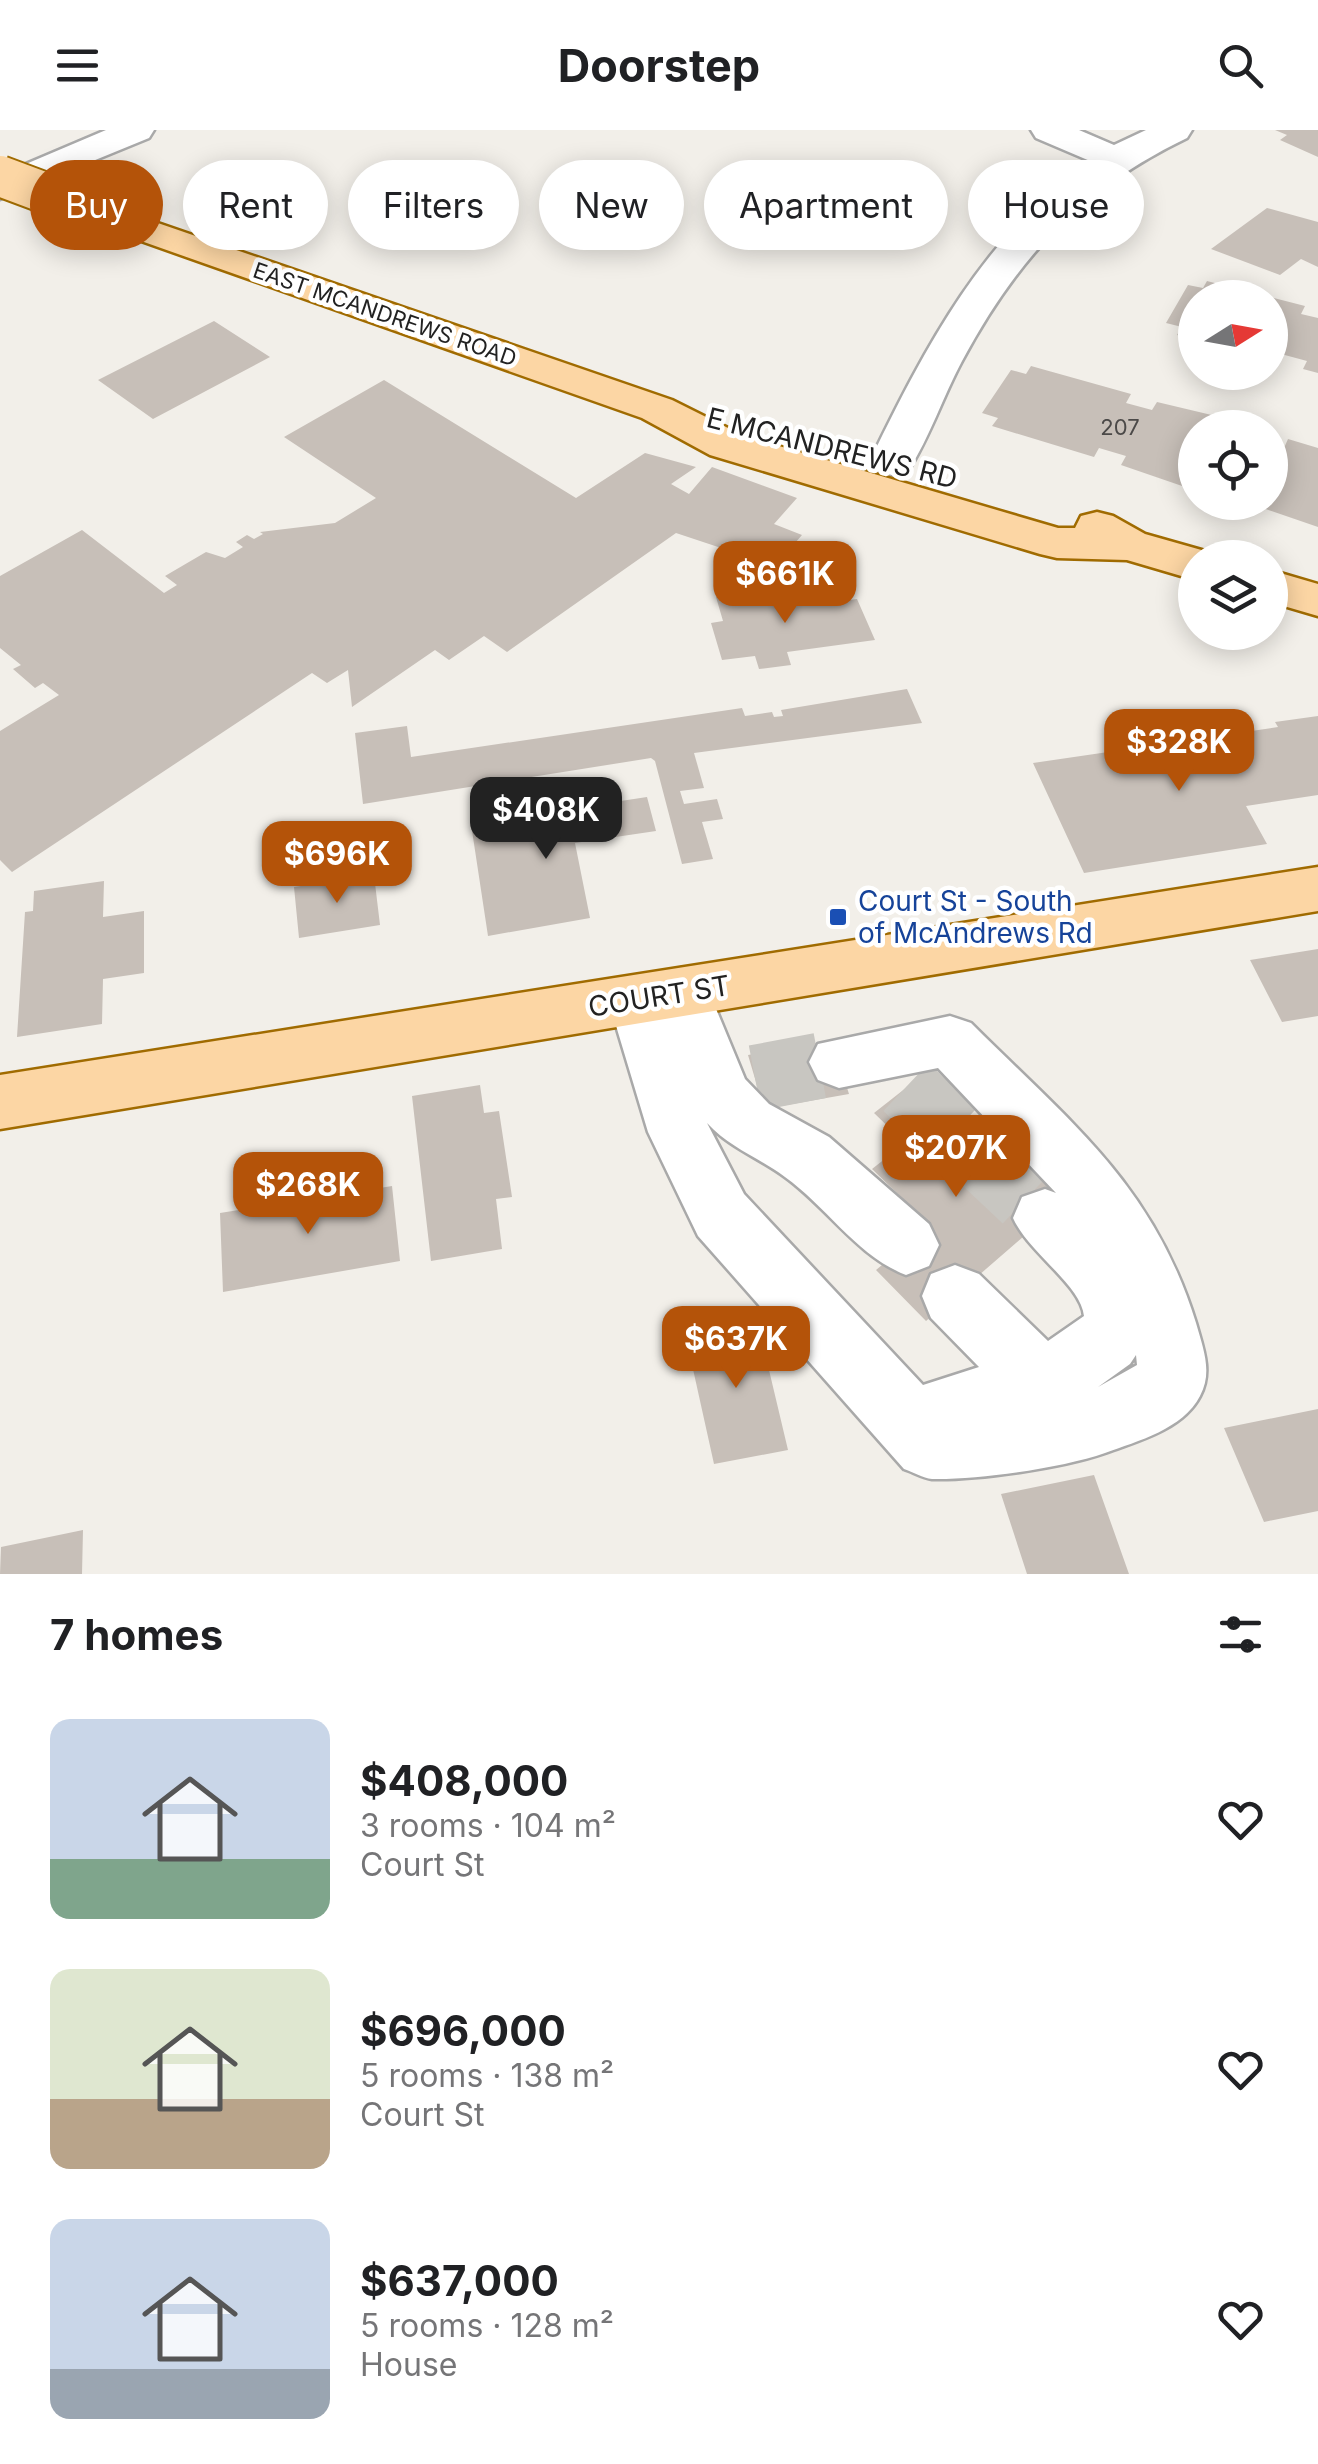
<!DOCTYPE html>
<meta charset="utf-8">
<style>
:root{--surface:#fff;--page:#f2f2f2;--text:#202124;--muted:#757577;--accent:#b45309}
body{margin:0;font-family:Inter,sans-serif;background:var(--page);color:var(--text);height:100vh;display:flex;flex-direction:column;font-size:38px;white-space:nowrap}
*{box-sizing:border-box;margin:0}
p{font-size:32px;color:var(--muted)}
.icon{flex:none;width:55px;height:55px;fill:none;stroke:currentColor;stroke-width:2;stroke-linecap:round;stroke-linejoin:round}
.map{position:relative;height:1444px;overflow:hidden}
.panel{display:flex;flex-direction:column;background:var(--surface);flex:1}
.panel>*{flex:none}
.guide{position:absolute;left:30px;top:30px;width:1260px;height:90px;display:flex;gap:20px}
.needle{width:65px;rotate:79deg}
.buttons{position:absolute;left:1178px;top:150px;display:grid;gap:20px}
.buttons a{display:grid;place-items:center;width:110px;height:110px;border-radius:50%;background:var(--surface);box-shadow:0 5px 25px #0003;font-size:50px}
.price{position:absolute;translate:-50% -85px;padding:0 22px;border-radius:20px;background:var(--accent);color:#fff;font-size:32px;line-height:65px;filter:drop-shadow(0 2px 5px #0008)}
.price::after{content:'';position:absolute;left:50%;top:60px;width:30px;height:22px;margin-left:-15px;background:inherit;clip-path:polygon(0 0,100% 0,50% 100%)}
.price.current{background:#222;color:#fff}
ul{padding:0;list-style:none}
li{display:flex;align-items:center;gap:30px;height:250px;padding:0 50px}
li span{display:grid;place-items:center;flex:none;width:280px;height:200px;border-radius:20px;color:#555}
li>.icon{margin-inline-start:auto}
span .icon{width:120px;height:120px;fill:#fffc;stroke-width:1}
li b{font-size:42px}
h2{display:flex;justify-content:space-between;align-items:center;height:120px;padding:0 50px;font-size:42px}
.chip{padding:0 35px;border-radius:45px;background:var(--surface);box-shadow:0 5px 25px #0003;font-size:35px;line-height:90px}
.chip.current{background:var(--accent);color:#fff}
header{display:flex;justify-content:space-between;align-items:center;height:130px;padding:0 50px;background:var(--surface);font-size:45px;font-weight:700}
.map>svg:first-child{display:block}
.building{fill:#c7bfb8}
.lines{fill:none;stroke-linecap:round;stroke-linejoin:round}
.minor-tunnel{stroke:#c8c6c1;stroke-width:66;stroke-dasharray:66 32;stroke-linecap:butt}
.minor-casing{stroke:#a9a9a9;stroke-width:5}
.major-casing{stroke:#a06b00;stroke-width:5}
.minor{fill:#fff;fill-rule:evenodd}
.major{fill:#fcd6a4;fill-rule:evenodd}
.major-bridge-casing{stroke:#a06b00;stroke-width:44;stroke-linecap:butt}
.major-bridge{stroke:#fcd6a4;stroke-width:40}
.transit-dot{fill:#1a4fb4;stroke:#fff;stroke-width:4}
.labels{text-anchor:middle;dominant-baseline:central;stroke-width:9;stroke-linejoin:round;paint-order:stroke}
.far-street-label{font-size:22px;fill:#222;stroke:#fff}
.number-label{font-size:22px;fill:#4b4948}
.street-label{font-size:28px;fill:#222;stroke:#fff}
.transit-label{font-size:28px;fill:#164399;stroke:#fff;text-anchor:start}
</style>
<header><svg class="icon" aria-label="menu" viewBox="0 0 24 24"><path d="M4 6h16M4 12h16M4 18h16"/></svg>Doorstep<svg class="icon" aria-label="search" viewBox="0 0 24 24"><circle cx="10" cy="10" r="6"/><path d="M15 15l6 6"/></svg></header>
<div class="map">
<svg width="1318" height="1444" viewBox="0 0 1318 1444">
<rect width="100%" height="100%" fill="#f2efe9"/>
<path class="building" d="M 1275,0 L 1318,0 L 1318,27 L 1280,10 L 1287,5 Z
M 1267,78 L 1318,92 L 1318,137 L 1301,129 L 1280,145 L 1211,119 Z
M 1207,151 L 1245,161 L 1268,164 L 1266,168 L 1195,168 L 1195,210 L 1177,205 L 1182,197 L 1166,193 L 1188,155 L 1203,158 Z
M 1270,167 L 1305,176 L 1301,184 L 1318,188 L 1318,243 L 1303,239 L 1307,231 L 1281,224 L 1277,232 L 1270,230 Z
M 214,191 L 270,227 L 153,289 L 98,250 Z
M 1031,236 L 1131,264 L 1126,273 L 1152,280 L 1157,272 L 1220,287 L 1243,298 L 1195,298 L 1195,357 L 1185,357 L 1121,335 L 1126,326 L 1099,318 L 1094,327 L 992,296 L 998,288 L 982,283 L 1011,240 L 1026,244 Z
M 384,250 L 576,368 L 645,323 L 696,337 L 671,354 L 689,364 L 712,337 L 797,368 L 774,394 L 802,405 L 775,436 L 676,403 L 507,522 L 484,506 L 449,530 L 435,520 L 352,577 L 348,540 L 327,553 L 312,543 L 12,742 L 0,730 L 0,601 L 59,565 L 43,553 L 35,558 L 13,539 L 21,535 L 0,518 L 0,446 L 82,400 L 164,463 L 177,455 L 165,446 L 206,422 L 225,428 L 243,417 L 236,412 L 247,405 L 254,409 L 263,404 L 260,402 L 335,393 L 376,368 L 284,307 Z
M 1288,309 L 1318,318 L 1318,397 L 1257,376 L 1270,372 L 1270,314 L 1284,318 Z
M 797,457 L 804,476 L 857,469 L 875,510 L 787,522 L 791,535 L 759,539 L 755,526 L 722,530 L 711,493 L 723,491 L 716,467 Z
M 907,559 L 922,593 L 694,623 L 704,658 L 680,661 L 684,674 L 717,669 L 723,689 L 702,692 L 713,729 L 682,734 L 655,631 L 651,628 L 363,674 L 355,603 L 407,596 L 411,627 L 742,578 L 745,586 L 772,582 L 774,587 L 783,586 L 781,580 Z
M 1318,586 L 1318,665 L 1246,676 L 1267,714 L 1084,743 L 1033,633 L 1278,597 L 1275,592 Z
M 647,667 L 656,701 L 575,713 L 590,788 L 488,806 L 471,694 Z
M 374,745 L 380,795 L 299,808 L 294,757 Z
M 104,751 L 103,787 L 144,781 L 144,843 L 103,849 L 102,894 L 17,907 L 25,782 L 33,781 L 34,761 Z
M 1318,819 L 1318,886 L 1282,892 L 1250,830 Z
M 832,910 L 849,964 L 764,979 L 748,925 Z
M 916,950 L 1014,1040 L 1034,1024 L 1076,1061 L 926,1191 L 876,1140 L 930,1095 L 872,1039 L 905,1013 L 874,983 Z
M 480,955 L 484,983 L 499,981 L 512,1067 L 496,1069 L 502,1119 L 431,1131 L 412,966 Z
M 336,1053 L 337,1065 L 392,1056 L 400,1131 L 223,1162 L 220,1083 L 308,1069 L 307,1058 Z
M 755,1181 L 788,1320 L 714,1334 L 685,1203 L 739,1193 L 737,1184 Z
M 1318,1279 L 1318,1381 L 1264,1392 L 1224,1298 Z
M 1094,1345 L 1129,1444 L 1027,1444 L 1001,1364 Z
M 83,1400 L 82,1444 L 0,1444 L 1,1417 Z"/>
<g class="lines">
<path class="minor-tunnel" d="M 755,948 L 839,932
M 906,957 L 1045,1088"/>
<g class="minor-casing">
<path id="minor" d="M 106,0 L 154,0 L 149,8 L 0,69 L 0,45 Z
M 1031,0 L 1079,0 L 1114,15 L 1146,0 L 1192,0 L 1187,8 C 1081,59 1018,127 962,231 C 943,266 930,307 908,341 L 892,345 L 876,341 L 870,331 C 924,219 985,103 1090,31 L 1036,8 Z
M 681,838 L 702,845 L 745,949 L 769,974 L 829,1007 L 929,1094 L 939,1115 L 929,1136 L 906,1145 C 857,1126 827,1077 785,1047 C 758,1027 730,1018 707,993 L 744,1064 L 923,1255 L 979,1237 L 931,1188 L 922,1166 L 931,1144 L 955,1135 L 979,1144 L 1048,1211 L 1084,1186 C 1081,1155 1028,1122 1013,1088 L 1022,1067 L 1045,1059 L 1056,1063 L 938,938 L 839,958 L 818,950 L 809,932 L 818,914 L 950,886 L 971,893 C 1070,992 1153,1054 1196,1193 C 1203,1218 1213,1242 1200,1266 C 1183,1299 1138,1311 1105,1323 C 1062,1338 978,1350 932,1349 C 923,1348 913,1342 904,1339 L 698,1106 L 648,1002 L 608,869 L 616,852 L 637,845 L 657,852 L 660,845 ZM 1136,1225 L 1137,1235 L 1098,1257 L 1130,1234 Z"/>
</g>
<g class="major-casing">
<path id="major" d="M 123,81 L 672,270 L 742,305 L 1058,398 L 1075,398 L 1081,386 L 1097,382 L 1113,386 L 1145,404 L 1212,423 L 1215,428 L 1195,428 L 1195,450 L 1127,430 L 1057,428 L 1040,424 L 710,325 L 642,288 L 110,100 L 104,92 L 110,84 Z
M 1270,440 L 1318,454 L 1318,486 L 1270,472 Z
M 1318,737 L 1318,781 L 0,999 L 0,945 Z"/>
</g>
<use href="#minor" class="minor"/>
<use href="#major" class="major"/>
<g class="major-bridge-casing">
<path id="major-bridge" d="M 0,46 L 123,92"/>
</g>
<use href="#major-bridge" class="major-bridge"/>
</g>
<rect class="transit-dot" x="828" y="777" width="20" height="20" rx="5"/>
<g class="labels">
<g class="far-street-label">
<text transform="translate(385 184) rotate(19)">EAST MCANDREWS ROAD</text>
</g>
<g class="number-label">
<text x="1120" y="297">207</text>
</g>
<g class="street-label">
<text transform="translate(832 318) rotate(14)">E MCANDREWS RD</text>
<text transform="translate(659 866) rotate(-9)">COURT ST</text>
</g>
<g class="transit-label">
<text x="858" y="771">Court St - South<tspan x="858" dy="32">of McAndrews Rd</tspan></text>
</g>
</g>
</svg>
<div class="buttons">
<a><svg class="needle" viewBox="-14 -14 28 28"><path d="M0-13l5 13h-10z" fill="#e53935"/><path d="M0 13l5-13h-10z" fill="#757577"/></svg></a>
<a><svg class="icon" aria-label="locate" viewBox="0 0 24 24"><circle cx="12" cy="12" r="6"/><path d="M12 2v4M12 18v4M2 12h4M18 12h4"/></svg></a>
<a><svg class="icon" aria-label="layers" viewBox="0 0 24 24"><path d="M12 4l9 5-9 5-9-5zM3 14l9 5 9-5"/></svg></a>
</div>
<b class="price" style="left:785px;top:496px">$661K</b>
<b class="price" style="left:1179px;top:664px">$328K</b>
<b class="price current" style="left:546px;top:732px">$408K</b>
<b class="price" style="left:337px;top:776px">$696K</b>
<b class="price" style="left:956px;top:1070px">$207K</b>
<b class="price" style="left:308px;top:1107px">$268K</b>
<b class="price" style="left:736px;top:1261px">$637K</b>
<div class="guide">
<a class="chip current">Buy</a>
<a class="chip">Rent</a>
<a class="chip">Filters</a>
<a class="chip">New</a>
<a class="chip">Apartment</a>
<a class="chip">House</a>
</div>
</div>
<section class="panel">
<h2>7 homes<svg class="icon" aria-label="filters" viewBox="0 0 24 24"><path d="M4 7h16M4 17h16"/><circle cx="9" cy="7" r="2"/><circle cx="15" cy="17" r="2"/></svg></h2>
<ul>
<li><span style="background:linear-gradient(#c9d6e8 70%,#7fa58c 0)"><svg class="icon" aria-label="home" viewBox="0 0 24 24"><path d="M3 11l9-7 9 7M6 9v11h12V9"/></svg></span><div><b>$408,000</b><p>3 rooms · 104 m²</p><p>Court St</p></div><svg class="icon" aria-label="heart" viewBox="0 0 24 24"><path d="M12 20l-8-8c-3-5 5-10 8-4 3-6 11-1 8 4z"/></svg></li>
<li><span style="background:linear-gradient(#dfe7d0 65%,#b9a48a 0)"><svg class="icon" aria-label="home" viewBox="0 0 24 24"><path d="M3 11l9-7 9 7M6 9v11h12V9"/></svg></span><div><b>$696,000</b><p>5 rooms · 138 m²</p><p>Court St</p></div><svg class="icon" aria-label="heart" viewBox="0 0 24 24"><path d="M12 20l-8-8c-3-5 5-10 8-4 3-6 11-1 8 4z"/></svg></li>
<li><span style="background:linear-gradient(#c9d6e8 75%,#9aa5b1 0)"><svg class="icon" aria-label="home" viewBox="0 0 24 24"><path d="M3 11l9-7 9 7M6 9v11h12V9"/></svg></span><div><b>$637,000</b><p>5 rooms · 128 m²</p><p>House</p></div><svg class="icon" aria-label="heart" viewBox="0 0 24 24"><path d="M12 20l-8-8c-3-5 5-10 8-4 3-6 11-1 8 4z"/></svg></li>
</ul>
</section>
